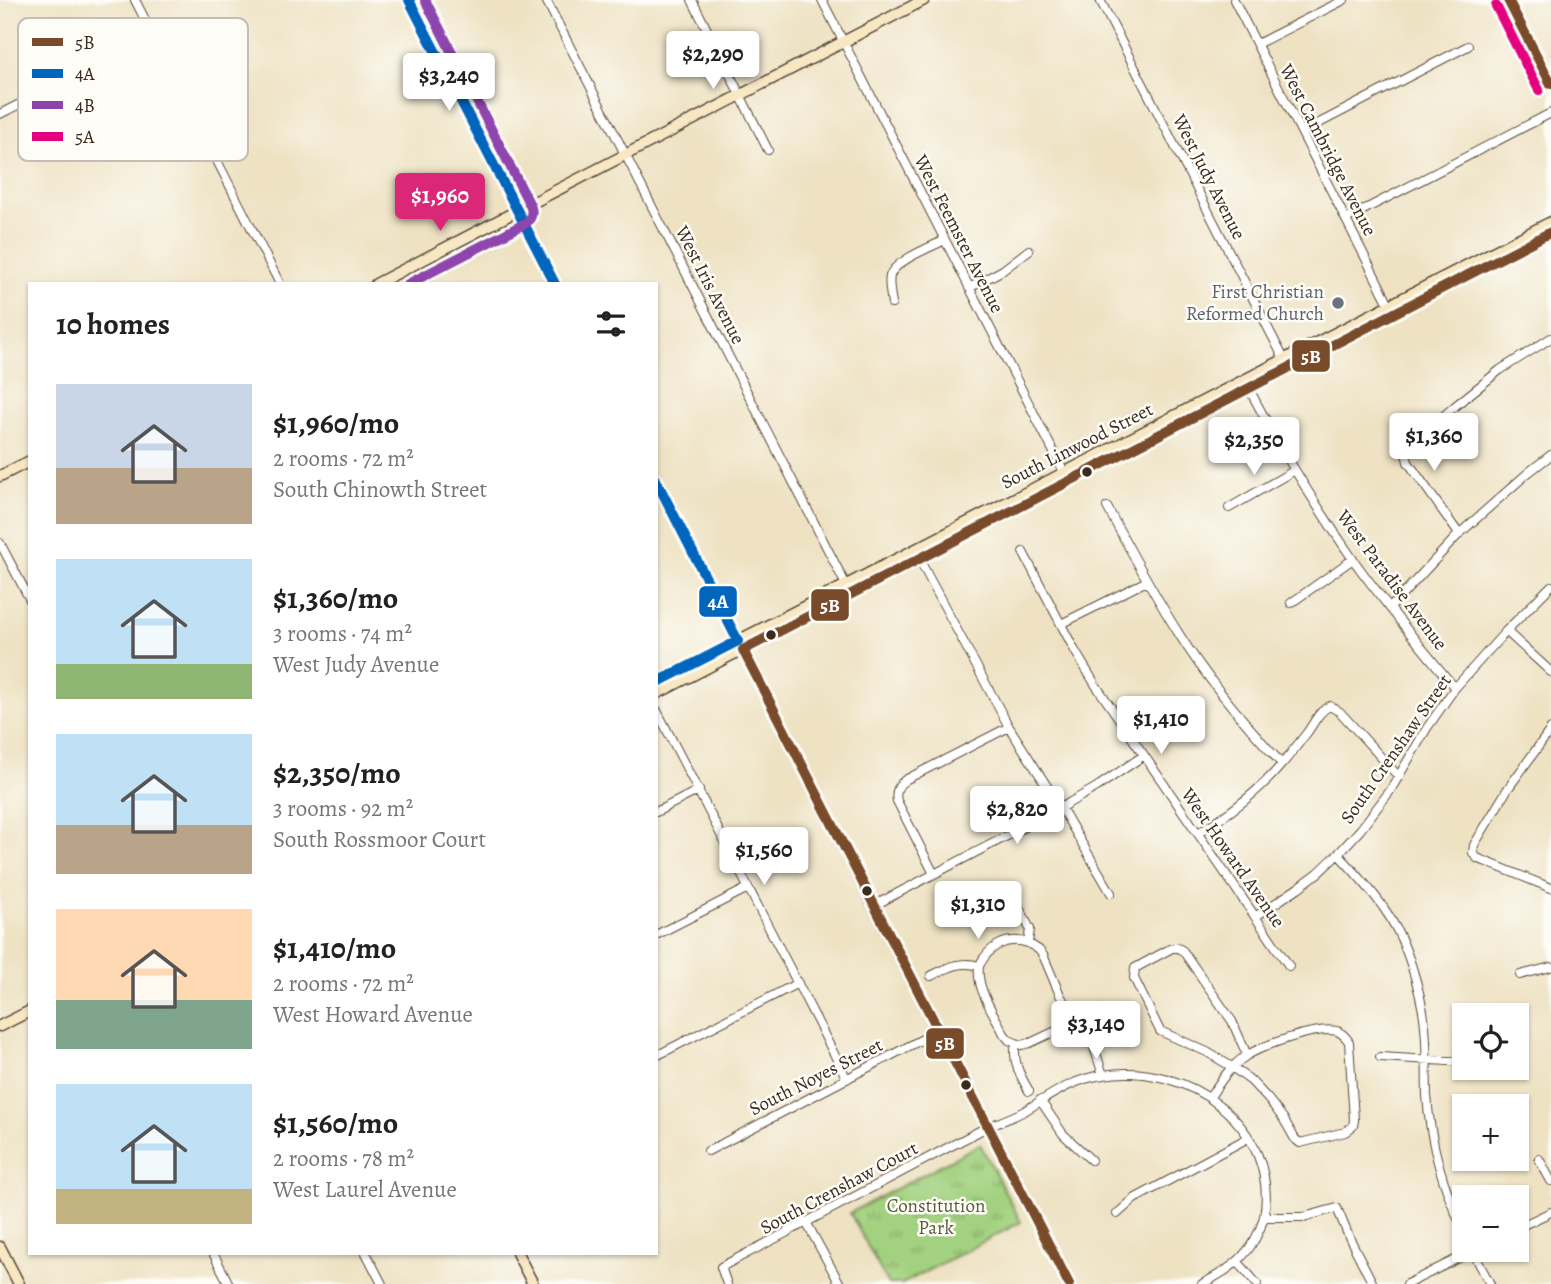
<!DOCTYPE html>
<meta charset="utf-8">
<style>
:root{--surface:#fff;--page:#f2f2f2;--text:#222;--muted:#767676;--accent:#db2777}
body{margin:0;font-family:Alegreya,serif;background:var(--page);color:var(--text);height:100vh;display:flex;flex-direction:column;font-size:26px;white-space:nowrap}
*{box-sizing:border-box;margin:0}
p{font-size:23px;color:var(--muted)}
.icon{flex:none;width:38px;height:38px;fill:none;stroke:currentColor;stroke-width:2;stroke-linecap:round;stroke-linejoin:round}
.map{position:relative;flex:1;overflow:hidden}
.sheet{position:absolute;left:28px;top:282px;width:630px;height:973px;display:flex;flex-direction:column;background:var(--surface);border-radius:0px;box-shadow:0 2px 5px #0004}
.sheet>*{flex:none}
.controls{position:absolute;left:1452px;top:1003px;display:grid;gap:14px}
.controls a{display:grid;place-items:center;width:77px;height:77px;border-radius:0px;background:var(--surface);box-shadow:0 2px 5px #0004;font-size:35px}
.price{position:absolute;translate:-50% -60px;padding:0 16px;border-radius:7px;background:#fff;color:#222;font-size:23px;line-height:46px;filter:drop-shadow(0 2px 4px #0008)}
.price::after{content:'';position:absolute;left:50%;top:42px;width:21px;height:16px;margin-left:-10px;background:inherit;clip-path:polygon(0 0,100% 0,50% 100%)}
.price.active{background:var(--accent);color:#fff}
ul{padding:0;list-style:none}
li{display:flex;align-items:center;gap:21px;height:175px;padding:0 28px}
li span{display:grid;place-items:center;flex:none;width:196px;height:140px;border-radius:0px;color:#555}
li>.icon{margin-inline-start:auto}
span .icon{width:84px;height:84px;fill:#fffc;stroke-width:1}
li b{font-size:30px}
h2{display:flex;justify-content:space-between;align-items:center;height:84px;padding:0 28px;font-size:30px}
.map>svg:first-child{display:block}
.park{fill:url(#park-tufts);stroke:#6e7e4e;stroke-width:2}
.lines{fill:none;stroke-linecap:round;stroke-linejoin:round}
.street-casing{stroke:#564637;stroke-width:10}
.secondary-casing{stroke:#564637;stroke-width:13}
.street{stroke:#fff;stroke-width:8}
.secondary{stroke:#f8e7c3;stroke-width:10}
.bus-1-casing{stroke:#fdfcf7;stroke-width:16}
.bus-2-casing{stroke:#fdfcf7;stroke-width:16}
.bus-3-casing{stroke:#fdfcf7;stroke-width:16}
.bus-4-casing{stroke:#fdfcf7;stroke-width:16}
.bus-1{stroke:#7a4b2a;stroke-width:10}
.bus-2{stroke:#0065bd;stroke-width:10}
.bus-3{stroke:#8e44ad;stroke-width:10}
.bus-4{stroke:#e5007d;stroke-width:10}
.worship-dot{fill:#6b7280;stroke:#fdfcf7;stroke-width:2.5}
.bus-dot{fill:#3b2a1e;stroke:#fdfcf7;stroke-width:2.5}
.labels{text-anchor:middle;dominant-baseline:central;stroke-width:5;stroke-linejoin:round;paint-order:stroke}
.street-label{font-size:19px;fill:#3b2a1e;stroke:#fdfcf7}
.worship-label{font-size:19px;fill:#5b616d;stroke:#fdfcf7;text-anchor:end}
.park-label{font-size:19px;fill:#5a5c3b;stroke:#fdfcf7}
.key{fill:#fdfcf7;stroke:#c3bdb6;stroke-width:2}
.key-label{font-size:19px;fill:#3b2a1e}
.line-badge{stroke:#fdfcf7;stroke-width:2.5}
.badge-label{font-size:19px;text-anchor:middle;font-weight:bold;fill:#fff}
</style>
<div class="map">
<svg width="1551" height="1284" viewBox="0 0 1551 1284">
<defs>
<pattern id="park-tufts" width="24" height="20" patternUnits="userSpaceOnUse" patternTransform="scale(1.75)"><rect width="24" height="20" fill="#a2d17f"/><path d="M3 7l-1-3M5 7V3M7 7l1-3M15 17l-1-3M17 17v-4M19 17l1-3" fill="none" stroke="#85aa67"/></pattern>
</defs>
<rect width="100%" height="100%" fill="#fdfcf7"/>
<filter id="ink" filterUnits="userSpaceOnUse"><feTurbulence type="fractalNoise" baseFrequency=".0143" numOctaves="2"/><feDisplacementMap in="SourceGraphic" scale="14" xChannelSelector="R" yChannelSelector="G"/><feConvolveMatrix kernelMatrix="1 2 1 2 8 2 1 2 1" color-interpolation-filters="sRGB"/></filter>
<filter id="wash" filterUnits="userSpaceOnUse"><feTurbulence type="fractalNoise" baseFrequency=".00686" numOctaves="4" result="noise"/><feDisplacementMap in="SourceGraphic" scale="28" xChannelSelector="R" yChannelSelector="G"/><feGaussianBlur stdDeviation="1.57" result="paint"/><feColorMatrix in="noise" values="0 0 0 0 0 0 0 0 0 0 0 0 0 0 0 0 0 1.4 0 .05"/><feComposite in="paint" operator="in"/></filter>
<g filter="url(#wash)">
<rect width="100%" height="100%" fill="#eee2c3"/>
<path class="park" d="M 980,1144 L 1021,1222 L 902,1284 L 888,1284 L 850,1213 Z"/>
</g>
<g filter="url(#ink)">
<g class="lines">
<g class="street-casing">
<path id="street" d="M 135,0 L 280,284
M 546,0 L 846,585
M 692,0 L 768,150
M 822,0 L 1066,476
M 1100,0 L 1286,363
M 1234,0 L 1391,308
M 1257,44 L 1344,0
M 0,114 L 153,36
M 1302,132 L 1468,46
M 1346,219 L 1551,113
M 969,288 L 1003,270 L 1029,250
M 892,304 C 891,295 888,285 890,276 C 894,261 931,247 945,240
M 1247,385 C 1278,445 1314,503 1352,558 C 1384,603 1420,646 1455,688
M 1397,428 L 1412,444 L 1406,452 L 1408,462 L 1459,534
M 1412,444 L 1455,406 L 1500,370 L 1551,338
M 1107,507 C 1130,550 1153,593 1179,634 C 1208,681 1245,724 1282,764
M 1229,508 L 1295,470
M 0,543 L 30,600
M 1023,552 L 1075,651 L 1095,684 L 1289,966
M 919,559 L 1009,727 L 1066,816 L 1111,893
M 1291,603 L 1353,559
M 1390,608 L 1459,534 L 1529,472 L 1551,455
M 1061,624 L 1147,581
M 1506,631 L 1551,672
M 656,709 L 847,1079
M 1551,729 L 1507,790 L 1474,845 L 1473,853 L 1477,858 L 1551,888
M 656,812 L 699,790
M 1198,833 C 1229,814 1258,793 1282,764 C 1290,755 1298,744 1306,734 C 1314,724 1318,711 1330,706 L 1340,712 L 1399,777
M 1338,854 C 1354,871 1370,888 1383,907 C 1404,936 1416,975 1423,1011 C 1428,1039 1426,1067 1427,1095 C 1430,1143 1444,1191 1465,1233
M 934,874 L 897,801 C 895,792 897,786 905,780 L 1009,727
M 1011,891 L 1030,929 L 1028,943 L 1039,950 L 1043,955 L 1060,995 L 1068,1009 L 1087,1033 L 1094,1047 L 1103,1075
M 873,906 L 1053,812 L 1097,787 L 1143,756
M 1255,917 L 1298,888 L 1318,873 L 1338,854 L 1360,830 L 1390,791 L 1427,728 L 1455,688 L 1506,631 L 1551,586
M 656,935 L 748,888
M 979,966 C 976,990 994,1013 1004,1034 L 1009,1040 L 1016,1043 C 1012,1062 1020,1075 1029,1091
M 1520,975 L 1551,967
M 931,976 C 947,968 961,960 979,966 C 989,946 1007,936 1028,943
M 1016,1043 L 1022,1045 L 1030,1043 L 1077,1021
M 656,1056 L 798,983
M 1380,1057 L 1465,1062
M 1210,1097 C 1220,1082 1230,1066 1246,1056 C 1264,1045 1316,1026 1337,1031 C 1342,1033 1346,1037 1349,1042 L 1354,1120 L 1353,1126 L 1345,1132 L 1300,1143 L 1295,1139 L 1283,1118 L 1268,1099 L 1251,1081 L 1232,1067 L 1207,1052 L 1160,1031 L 1134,978 L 1135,968 L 1172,948 L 1178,948 L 1183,951 L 1232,1021 L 1247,1055
M 1040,1100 L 1063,1134 L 1091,1160
M 708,1151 L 938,1031
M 1539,1159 L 1551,1181
M 1117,1214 L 1134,1199 L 1248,1138
M 806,1222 L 840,1284
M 1517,1228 L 1551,1212
M 1472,1250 L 1490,1284
M 213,1253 L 229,1284
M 366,1253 L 382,1284
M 1238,1262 L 1257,1284
M 727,1284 L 721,1267 L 987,1127 C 1000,1122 1014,1117 1026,1110 C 1051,1095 1073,1079 1103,1075 C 1187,1061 1280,1126 1264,1217
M 1202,1284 C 1233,1268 1254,1253 1264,1217 L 1304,1217 L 1337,1208 L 1349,1237 L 1373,1284
M 1407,1284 L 1475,1250"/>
</g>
<g class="secondary-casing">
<path id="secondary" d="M 409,0 L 555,284
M 1508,0 L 1551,84
M 376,284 L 924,0
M 0,476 L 30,461
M 656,480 L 873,906 L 1069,1284
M 656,683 L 1551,222
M 656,694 L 1551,232
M 0,1026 L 30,1011
M 0,1247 L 19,1284
M 517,1253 L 533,1284"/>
</g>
<use href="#street" class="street"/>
<use href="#secondary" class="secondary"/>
<g class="bus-1-casing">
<path id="bus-1" d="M 1508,0 L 1551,84
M 1069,1284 L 743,650 L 1551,232"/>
</g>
<g class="bus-2-casing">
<path id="bus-2" d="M 409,0 L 555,284
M 656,480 L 738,641 L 656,683"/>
</g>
<g class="bus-3-casing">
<path id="bus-3" d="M 408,284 L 526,223 C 532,218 533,212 530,205 L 425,0"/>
</g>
<g class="bus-4-casing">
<path id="bus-4" d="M 1496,6 L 1539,90"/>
</g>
<use href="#bus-1" class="bus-1"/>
<use href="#bus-2" class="bus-2"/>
<use href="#bus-3" class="bus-3"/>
<use href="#bus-4" class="bus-4"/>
</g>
</g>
<circle class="worship-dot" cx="1338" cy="303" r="7"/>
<g class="bus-dot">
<circle cx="1087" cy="472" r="6"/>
<circle cx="771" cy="635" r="6"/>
<circle cx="867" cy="891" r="6"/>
<circle cx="966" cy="1085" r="6"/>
</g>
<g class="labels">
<g class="street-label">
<text transform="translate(1328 150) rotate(63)">West Cambridge Avenue</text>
<text transform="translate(1209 177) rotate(63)">West Judy Avenue</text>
<text transform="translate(959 234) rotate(63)">West Feemster Avenue</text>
<text transform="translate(710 285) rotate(63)">West Iris Avenue</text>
<text transform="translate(1077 446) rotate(-27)">South Linwood Street</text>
<text transform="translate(1392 580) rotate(53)">West Paradise Avenue</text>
<text transform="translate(1396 749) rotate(-55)">South Crenshaw Street</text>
<text transform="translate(1233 858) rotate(55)">West Howard Avenue</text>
<text transform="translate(816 1077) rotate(-27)">South Noyes Street</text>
<text transform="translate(839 1188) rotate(-28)">South Crenshaw Court</text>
</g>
<g class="worship-label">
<text x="1324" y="292">First Christian<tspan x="1324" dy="22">Reformed Church</tspan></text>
</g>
<g class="park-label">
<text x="936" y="1206">Constitution<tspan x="936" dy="22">Park</tspan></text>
</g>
</g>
<rect x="18" y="18" width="230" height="143" rx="10" class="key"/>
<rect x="32" y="38" width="31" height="8" fill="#7a4b2a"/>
<rect x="32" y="69" width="31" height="9" fill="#0065bd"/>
<rect x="32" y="101" width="31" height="8" fill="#8e44ad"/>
<rect x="32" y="132" width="31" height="9" fill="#e5007d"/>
<g class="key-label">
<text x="75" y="49">5B</text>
<text x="75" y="80">4A</text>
<text x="75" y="112">4B</text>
<text x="75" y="143">5A</text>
</g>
<g class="line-badge">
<rect x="1291" y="339" width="40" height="34" rx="7" fill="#7a4b2a"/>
<rect x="698" y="585" width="40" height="33" rx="7" fill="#0065bd"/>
<rect x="810" y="588" width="40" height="34" rx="7" fill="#7a4b2a"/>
<rect x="925" y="1027" width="40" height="33" rx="7" fill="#7a4b2a"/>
</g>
<g class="badge-label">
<text x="1311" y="363">5B</text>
<text x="718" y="608">4A</text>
<text x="830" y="612">5B</text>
<text x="945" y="1050">5B</text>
</g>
</svg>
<div class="controls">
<a><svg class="icon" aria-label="locate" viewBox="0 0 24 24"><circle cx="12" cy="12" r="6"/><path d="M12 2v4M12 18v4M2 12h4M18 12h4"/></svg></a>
<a>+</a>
<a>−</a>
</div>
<b class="price" style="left:713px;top:91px">$2,290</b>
<b class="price" style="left:449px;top:113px">$3,240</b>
<b class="price active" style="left:440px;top:233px">$1,960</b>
<b class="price" style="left:1434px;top:473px">$1,360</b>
<b class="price" style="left:1254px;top:477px">$2,350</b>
<b class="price" style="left:1161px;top:756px">$1,410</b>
<b class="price" style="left:1017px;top:846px">$2,820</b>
<b class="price" style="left:764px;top:887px">$1,560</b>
<b class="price" style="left:978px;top:941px">$1,310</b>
<b class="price" style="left:1096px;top:1061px">$3,140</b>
<section class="sheet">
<h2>10 homes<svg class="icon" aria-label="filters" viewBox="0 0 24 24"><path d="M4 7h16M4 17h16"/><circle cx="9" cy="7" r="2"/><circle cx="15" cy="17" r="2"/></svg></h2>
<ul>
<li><span style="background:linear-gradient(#c9d6e8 60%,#b9a48a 0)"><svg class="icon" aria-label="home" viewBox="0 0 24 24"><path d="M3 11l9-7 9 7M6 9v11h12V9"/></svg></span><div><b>$1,960/mo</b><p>2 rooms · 72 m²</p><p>South Chinowth Street</p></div></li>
<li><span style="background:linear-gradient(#bfe0f5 75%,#8fb573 0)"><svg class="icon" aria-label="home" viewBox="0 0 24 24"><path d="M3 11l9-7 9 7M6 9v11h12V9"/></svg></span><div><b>$1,360/mo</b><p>3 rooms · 74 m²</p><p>West Judy Avenue</p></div></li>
<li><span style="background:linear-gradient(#bfe0f5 65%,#b9a48a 0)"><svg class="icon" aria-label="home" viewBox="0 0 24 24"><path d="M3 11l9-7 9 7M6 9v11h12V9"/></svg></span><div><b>$2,350/mo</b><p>3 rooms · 92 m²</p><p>South Rossmoor Court</p></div></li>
<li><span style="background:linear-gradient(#ffd9b3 65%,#7fa58c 0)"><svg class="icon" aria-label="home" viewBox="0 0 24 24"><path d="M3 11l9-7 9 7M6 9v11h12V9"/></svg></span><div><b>$1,410/mo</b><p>2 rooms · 72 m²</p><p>West Howard Avenue</p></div></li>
<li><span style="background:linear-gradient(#bfe0f5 75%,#c2b280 0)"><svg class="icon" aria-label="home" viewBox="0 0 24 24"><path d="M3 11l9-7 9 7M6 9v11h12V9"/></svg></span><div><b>$1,560/mo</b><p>2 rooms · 78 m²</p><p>West Laurel Avenue</p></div></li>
</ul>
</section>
</div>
